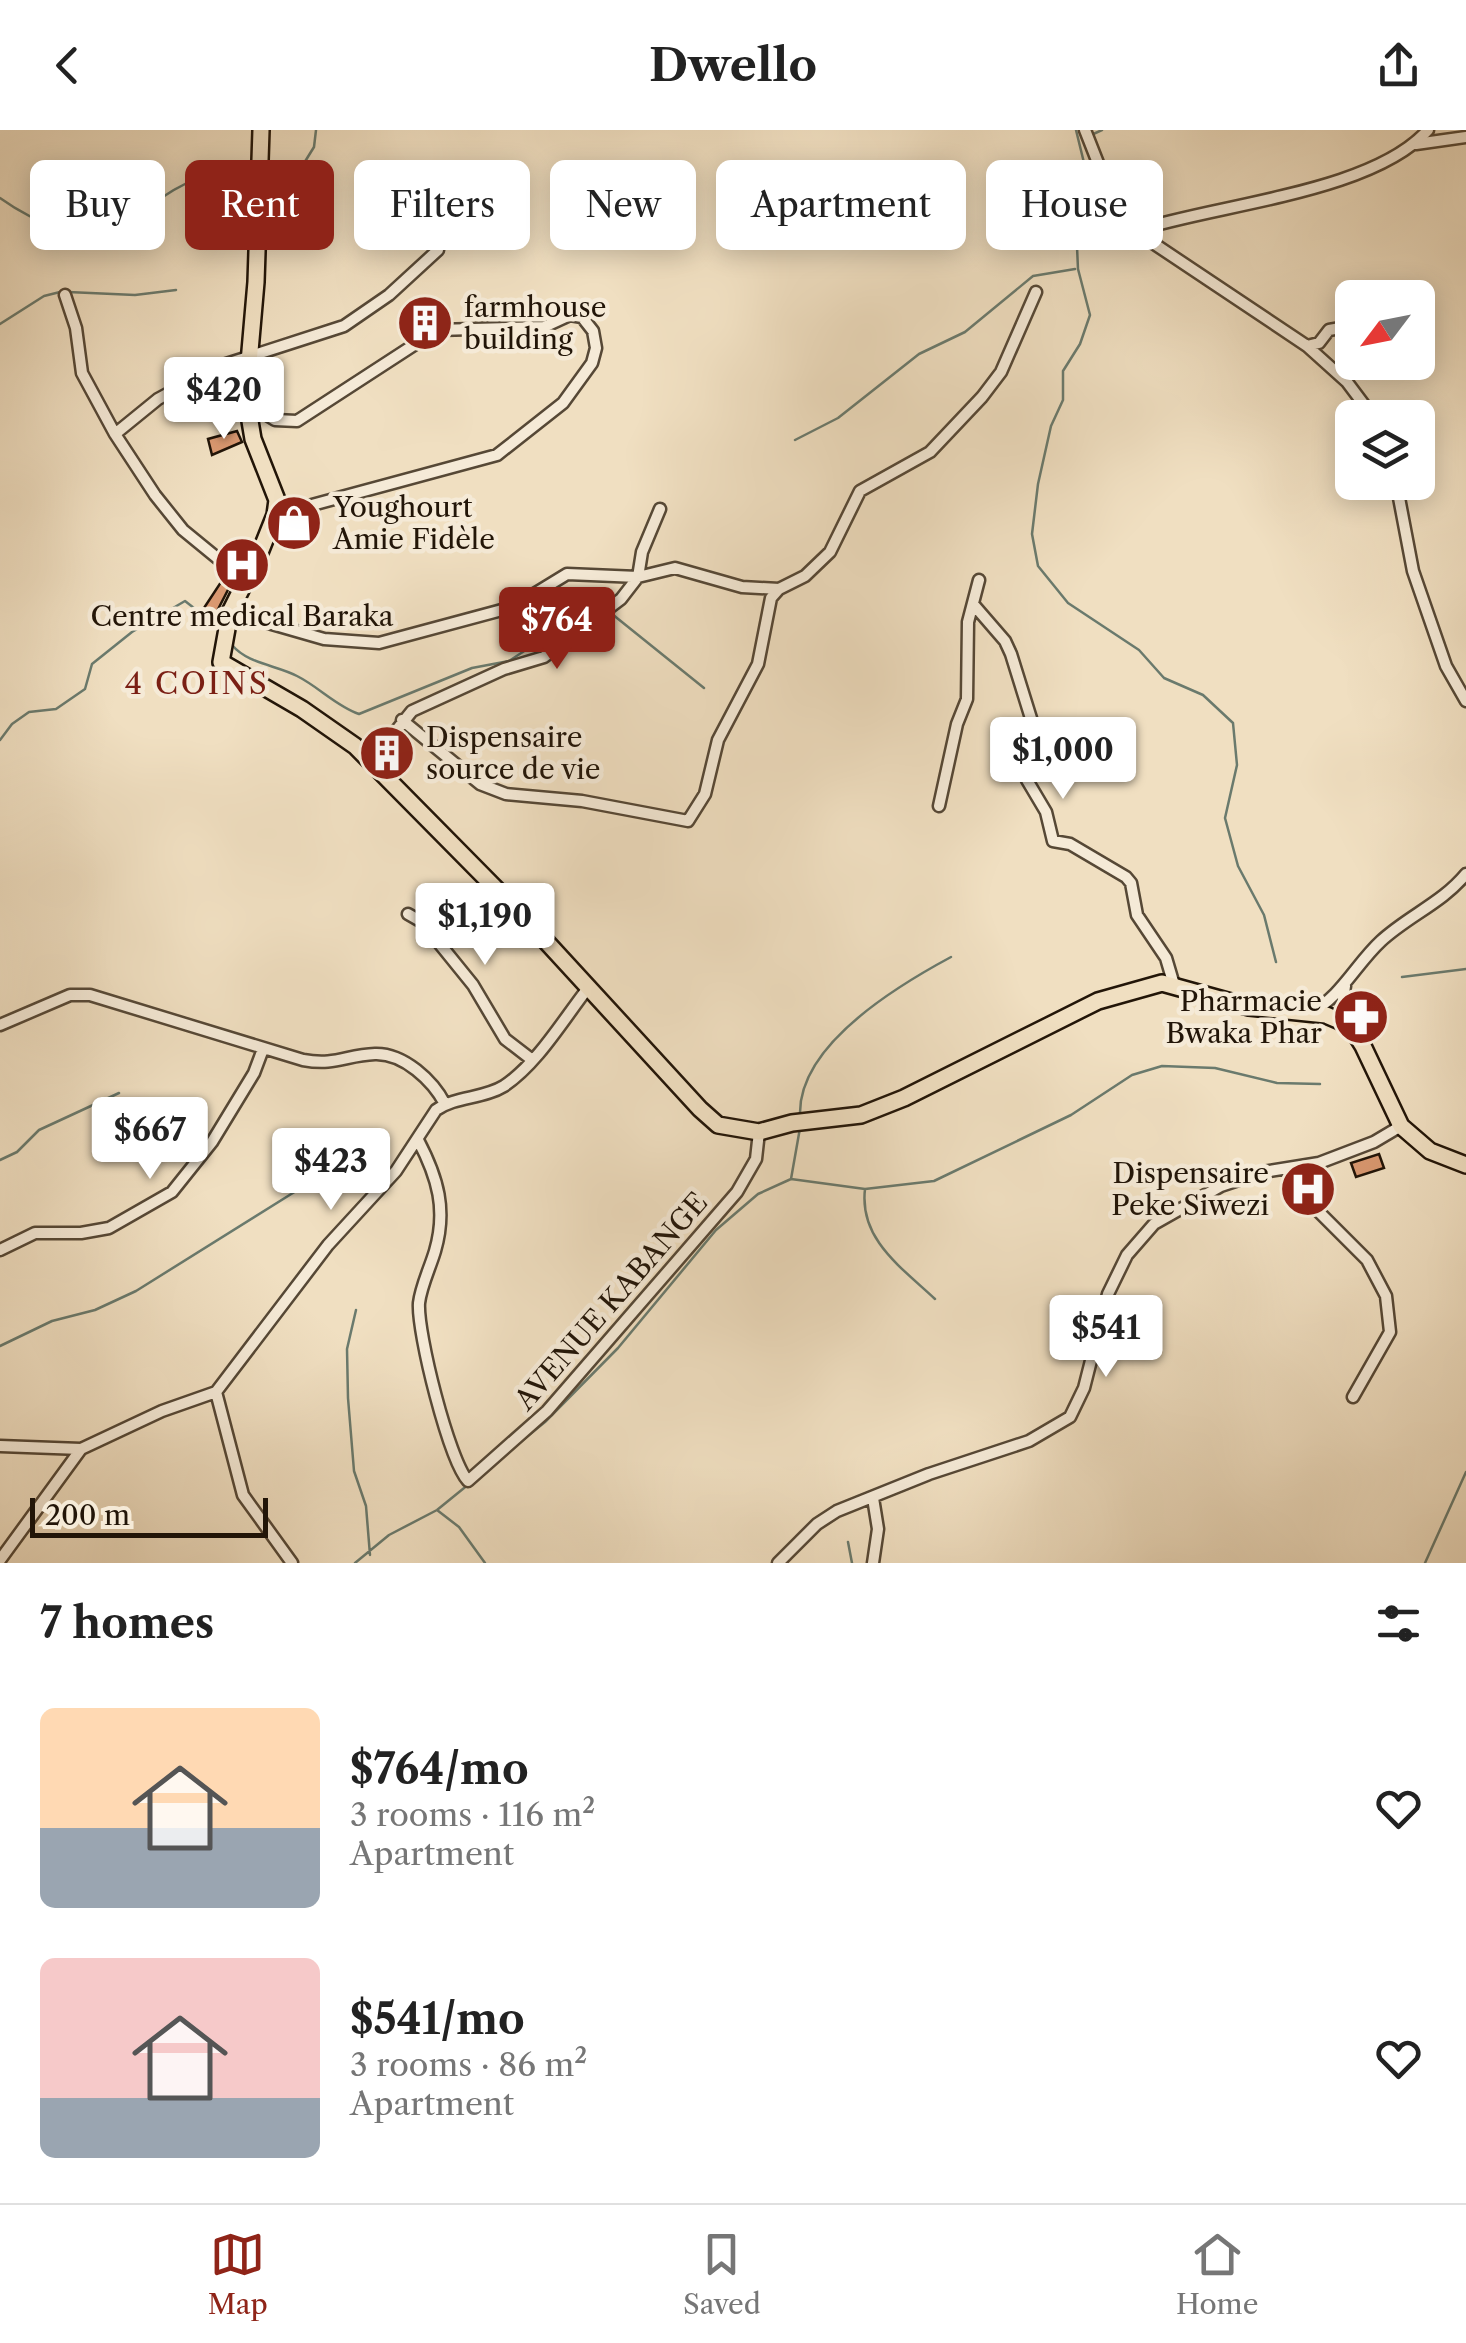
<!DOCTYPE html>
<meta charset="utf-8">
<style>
:root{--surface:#fff;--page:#f2f2f2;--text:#222;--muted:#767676;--line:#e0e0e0;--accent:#8f2418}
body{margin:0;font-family:"Libre Caslon Text",serif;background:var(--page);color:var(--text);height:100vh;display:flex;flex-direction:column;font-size:38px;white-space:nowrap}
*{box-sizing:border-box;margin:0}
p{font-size:32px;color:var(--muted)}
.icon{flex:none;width:55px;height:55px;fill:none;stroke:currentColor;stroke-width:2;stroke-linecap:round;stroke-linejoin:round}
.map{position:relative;height:1433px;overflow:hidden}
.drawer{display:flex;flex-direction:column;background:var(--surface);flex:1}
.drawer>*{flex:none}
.top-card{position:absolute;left:30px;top:30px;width:1408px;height:90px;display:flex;gap:20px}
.needle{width:65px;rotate:238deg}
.fabs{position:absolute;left:1335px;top:150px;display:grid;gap:20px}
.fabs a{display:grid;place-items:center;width:100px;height:100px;border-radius:15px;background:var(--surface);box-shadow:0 5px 25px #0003;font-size:50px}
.scale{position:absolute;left:30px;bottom:25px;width:238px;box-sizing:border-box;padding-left:10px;border:5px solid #221508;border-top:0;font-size:28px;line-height:35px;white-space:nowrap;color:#221508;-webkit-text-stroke:8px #f5ead7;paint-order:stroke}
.price{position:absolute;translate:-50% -85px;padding:0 22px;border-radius:10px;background:#fff;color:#222;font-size:32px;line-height:65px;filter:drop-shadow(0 2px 5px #0008)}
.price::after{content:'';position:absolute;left:50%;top:60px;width:30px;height:22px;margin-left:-15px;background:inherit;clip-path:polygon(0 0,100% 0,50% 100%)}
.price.active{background:var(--accent);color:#fff}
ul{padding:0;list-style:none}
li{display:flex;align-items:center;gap:30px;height:250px;padding:0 40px}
li span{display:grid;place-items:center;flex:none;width:280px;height:200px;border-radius:15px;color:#555}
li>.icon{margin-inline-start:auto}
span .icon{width:120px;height:120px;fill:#fffc;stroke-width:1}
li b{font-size:42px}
h2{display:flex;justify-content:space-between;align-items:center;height:120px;padding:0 40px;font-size:42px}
.pill{padding:0 35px;border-radius:15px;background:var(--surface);box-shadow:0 5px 25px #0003;font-size:35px;line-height:90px}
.pill.active{background:var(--accent);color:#fff}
header{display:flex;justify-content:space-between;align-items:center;height:130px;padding:0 40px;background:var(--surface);font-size:45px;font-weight:800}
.menu{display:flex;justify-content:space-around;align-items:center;height:140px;border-top:2px solid var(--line);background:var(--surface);font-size:28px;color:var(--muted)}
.menu a{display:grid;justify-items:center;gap:5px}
.menu .active{color:var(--accent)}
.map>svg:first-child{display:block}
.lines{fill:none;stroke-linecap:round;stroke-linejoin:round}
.stream{stroke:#6a7a6d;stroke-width:2.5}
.building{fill:#d99870;stroke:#221508;stroke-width:2.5}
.minor-casing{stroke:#564836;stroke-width:15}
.highway-casing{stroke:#221508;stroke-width:20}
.minor{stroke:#f5ead7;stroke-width:10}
.highway{stroke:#f0dfc1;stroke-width:15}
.labels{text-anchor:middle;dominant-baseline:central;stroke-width:9;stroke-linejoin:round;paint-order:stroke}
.poi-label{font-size:28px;fill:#221508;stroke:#f5ead7;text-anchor:start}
.street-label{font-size:28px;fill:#221508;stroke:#f5ead7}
.neighbourhood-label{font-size:30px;letter-spacing:2.5px;fill:#7a1f14;stroke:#f5ead7}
</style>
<header><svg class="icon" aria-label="back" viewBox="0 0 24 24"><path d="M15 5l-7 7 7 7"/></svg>Dwello<svg class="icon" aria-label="share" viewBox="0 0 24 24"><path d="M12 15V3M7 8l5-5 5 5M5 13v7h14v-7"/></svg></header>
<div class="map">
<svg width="1466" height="1433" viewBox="0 0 1466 1433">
<rect width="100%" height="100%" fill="#f0dfc1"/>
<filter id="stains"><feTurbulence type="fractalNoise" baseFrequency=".002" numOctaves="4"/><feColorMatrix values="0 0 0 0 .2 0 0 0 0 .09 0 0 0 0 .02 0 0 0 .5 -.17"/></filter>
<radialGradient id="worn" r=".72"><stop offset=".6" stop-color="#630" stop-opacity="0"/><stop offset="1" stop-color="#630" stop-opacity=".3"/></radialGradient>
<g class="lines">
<path class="stream" d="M 1076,0 L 1086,41 L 1076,94 L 1078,139 L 1090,185 L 1080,214 L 1063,241 L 1063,270 L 1051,296 L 1038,354 L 1032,404 L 1038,436 L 1068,473 L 1139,520 L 1164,548 L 1203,565 L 1233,593 L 1237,635 L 1225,688 L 1238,736 L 1264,785 L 1276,832
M 1089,6 L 1102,0
M 264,38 L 280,34 L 301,38 L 314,17 L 316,0
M 0,68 C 32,91 82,114 123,99 C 136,94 142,84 152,75 C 178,54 218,36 251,38
M 68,162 L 135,165 L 176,160
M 0,194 L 44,166 L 60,162
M 795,310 L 838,288 L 919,224 L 965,202 L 1033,146 L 1075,139
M 612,484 L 704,558
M 232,515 C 248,534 276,535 297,546 C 319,557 336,576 359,584 L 472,538 L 509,531 L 587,480 L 600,481
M 0,610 L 12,594 L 29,582 L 56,579 L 85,559 L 92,534 L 132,502 L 185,471 L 222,500
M 1402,847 L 1466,839
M 800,985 C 798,915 897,856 951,827
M 0,1030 L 17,1022 L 39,1000 L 119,963
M 791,1049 L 800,998
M 865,1059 C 859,1109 901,1137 935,1169
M 356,1180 L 347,1219 L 348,1268 L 354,1341 L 366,1376 L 370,1425
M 0,1216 L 52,1191 L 95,1180 L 136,1161 L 304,1056
M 437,1380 L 459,1397 L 485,1433
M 848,1412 L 852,1433
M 355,1433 L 389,1405 L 437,1380 L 545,1292 L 618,1218 L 716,1100 L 758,1064 L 791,1049 L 865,1059 L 934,1051 L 1071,985 L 1132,945 L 1162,936 L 1215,938 L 1277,953 L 1320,954
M 1425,1433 L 1466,1342"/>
</g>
<path class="building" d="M 237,301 L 242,312 L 212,325 L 208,309 Z
M 225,446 L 232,452 L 213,489 L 202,481 Z
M 1379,1024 L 1384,1038 L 1356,1047 L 1351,1033 Z"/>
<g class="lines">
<g class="minor-casing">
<path id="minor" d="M 1085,0 L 1113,71 L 1135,101 L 1307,216 L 1347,252 L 1374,288
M 1416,14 L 1466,7
M 1135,101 C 1217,74 1372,63 1428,0
M 65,165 L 76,198 L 82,243 L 115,304 L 155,365 L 183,400 L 244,450
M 1307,216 L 1319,213 L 1329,200 L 1352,196
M 246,272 L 275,290 L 297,291 L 437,200 L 544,197 L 570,185 L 582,187 L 593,201 L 596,218 L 592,233 L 563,273 L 497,325 L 275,385
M 115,304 L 158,269 L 217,237 L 344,196 L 389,165 L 438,120
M 1396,352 L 1413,441 L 1446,536 L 1466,571
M 973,474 L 1005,511 L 1011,524 L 1034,598 L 1027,650 L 1046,682 L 1053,711 L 1070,714 L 1126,747 L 1131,753 L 1137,785 L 1166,828 L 1174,855
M 230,482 L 324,509 L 379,513 L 513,477 L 567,444 L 638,447 L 675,438 L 742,457 L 779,459
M 402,590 L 480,654 L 506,664 L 582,671 L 688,691 L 705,664 L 718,610 L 758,534 L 771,468 L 779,459 L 805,446 L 830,422 L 860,361 L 930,322 L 982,267 L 1001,242 L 1036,162
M 371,632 L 412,581 L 504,539 L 544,527 L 621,469 L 638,447 L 642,422 L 660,379
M 939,676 L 957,594 L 967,569 L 968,492 L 979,450
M 408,784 L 422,792 L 473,855 L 505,909 L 531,929
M 1345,856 L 1342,876 L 1351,897
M 1310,883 C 1341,867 1356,834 1381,811 C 1408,786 1442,773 1466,744
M 0,895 L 70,865 L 90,865 L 303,930 C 336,936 346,925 375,924 C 404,923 433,951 445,974
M 418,1010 C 438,1048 447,1080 435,1121 C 430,1138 421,1156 419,1173 C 417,1203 449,1330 468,1351 L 547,1281 L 737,1062 L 756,1029 L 759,1002
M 1287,1039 L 1296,1059 L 1367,1130 L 1386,1166 L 1390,1202 L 1353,1267
M 0,1120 L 35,1103 L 81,1103 L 109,1098 L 172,1062 L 212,1012 L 254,943 L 263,919
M 216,1262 L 243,1365 L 292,1433
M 0,1316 L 81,1319 L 162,1281 L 216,1262 L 328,1115 L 396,1041 L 436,980 C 456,966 483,969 504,956 C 538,933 563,890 588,858
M 0,1430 L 81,1319
M 778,1433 L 817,1394 L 837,1381 L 929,1344 L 1029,1311 L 1070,1287 L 1084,1258 L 1108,1164 L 1127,1125 L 1154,1094 L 1221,1056 L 1263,1042 L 1319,1033 L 1374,1012 L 1401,996
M 873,1433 L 878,1399 L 873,1368"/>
</g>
<g class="highway-casing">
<path id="highway" d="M 261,0 L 256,152 L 246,267 L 253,309 L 277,370 L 275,385 L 261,420 L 230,482 L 221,532 L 302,579 L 355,616 L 520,783 L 700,979 L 718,995 L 759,1002 L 792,993 L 861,985 L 904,968 L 1098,871 L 1162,853 L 1249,877 L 1326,885 L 1340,891 L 1353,900 L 1363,916 L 1401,996 L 1430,1021 L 1466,1035"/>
</g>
<use href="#minor" class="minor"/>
<use href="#highway" class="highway"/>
</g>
<defs>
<g id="building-disc" transform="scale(2.875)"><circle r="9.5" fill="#8f2418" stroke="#f5ead7"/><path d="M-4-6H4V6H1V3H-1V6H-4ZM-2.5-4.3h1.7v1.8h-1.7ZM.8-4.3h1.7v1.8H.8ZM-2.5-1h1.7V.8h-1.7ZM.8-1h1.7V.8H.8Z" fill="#fff"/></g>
<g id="shop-disc" transform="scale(2.875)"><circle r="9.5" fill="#8f2418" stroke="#f5ead7"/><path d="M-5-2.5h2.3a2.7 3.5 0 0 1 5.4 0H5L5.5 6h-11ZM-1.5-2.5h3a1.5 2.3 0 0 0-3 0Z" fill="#fff"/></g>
<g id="hospital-disc" transform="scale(2.875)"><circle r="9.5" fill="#8f2418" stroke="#f5ead7"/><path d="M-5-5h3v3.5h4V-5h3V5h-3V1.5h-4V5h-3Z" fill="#fff"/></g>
<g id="pharmacy-disc" transform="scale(2.875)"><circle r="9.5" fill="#8f2418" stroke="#f5ead7"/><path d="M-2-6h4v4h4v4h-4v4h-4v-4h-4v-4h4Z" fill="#fff"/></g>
</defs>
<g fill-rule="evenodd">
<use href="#building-disc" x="425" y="193"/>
<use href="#shop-disc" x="294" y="393"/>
<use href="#hospital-disc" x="242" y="435"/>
<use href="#building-disc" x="387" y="623"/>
<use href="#pharmacy-disc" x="1361" y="887"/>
<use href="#hospital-disc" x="1308" y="1059"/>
</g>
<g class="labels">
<g class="poi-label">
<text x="464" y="177">farmhouse<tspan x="464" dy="32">building</tspan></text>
<text x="333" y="377">Youghourt<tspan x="333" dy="32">Amie Fidèle</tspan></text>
<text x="242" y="486" text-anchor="middle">Centre medical Baraka</text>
<text x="426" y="607">Dispensaire<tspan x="426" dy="32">source de vie</tspan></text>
<text x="1322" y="871" text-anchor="end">Pharmacie<tspan x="1322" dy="32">Bwaka Phar</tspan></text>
<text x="1269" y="1043" text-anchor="end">Dispensaire<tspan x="1269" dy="32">Peke Siwezi</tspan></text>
</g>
<g class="street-label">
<text transform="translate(611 1171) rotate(-49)">AVENUE KABANGE</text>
</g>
<g class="neighbourhood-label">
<text x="197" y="553">4 COINS</text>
</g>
</g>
<rect width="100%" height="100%" filter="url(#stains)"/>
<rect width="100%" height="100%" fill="url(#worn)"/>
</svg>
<div class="fabs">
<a><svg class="needle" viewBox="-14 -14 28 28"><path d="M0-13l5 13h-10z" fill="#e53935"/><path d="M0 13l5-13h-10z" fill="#767676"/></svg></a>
<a><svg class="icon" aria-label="layers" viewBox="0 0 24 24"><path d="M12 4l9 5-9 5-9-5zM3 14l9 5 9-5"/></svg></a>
</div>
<div class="scale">200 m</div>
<b class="price" style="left:224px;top:312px">$420</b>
<b class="price active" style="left:557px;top:542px">$764</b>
<b class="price" style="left:1063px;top:672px">$1,000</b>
<b class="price" style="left:485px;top:838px">$1,190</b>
<b class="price" style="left:150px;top:1052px">$667</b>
<b class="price" style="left:331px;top:1083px">$423</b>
<b class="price" style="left:1106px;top:1250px">$541</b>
<div class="top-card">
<a class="pill">Buy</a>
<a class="pill active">Rent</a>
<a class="pill">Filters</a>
<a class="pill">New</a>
<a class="pill">Apartment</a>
<a class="pill">House</a>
</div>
</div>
<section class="drawer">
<h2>7 homes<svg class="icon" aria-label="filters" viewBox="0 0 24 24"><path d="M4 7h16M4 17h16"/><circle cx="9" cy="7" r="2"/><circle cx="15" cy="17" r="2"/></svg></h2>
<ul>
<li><span style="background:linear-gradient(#ffd9b3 60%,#9aa5b1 0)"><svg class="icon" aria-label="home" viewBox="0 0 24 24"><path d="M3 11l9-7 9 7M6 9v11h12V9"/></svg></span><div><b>$764/mo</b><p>3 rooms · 116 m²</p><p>Apartment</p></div><svg class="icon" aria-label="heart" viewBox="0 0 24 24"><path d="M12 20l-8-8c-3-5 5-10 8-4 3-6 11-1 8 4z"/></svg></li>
<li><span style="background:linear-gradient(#f6c9c9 70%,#9aa5b1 0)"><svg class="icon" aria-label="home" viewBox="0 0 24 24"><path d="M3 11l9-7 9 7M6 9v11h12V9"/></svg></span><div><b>$541/mo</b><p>3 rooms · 86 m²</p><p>Apartment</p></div><svg class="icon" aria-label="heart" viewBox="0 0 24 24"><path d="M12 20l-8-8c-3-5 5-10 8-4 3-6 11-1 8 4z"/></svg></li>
</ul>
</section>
<nav class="menu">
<a class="active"><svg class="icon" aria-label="map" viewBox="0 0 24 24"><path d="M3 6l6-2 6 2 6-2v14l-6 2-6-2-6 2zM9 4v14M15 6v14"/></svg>Map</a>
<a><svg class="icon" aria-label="saved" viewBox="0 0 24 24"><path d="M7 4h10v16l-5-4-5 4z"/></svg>Saved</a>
<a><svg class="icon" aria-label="home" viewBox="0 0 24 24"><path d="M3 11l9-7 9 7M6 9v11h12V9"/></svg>Home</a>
</nav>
